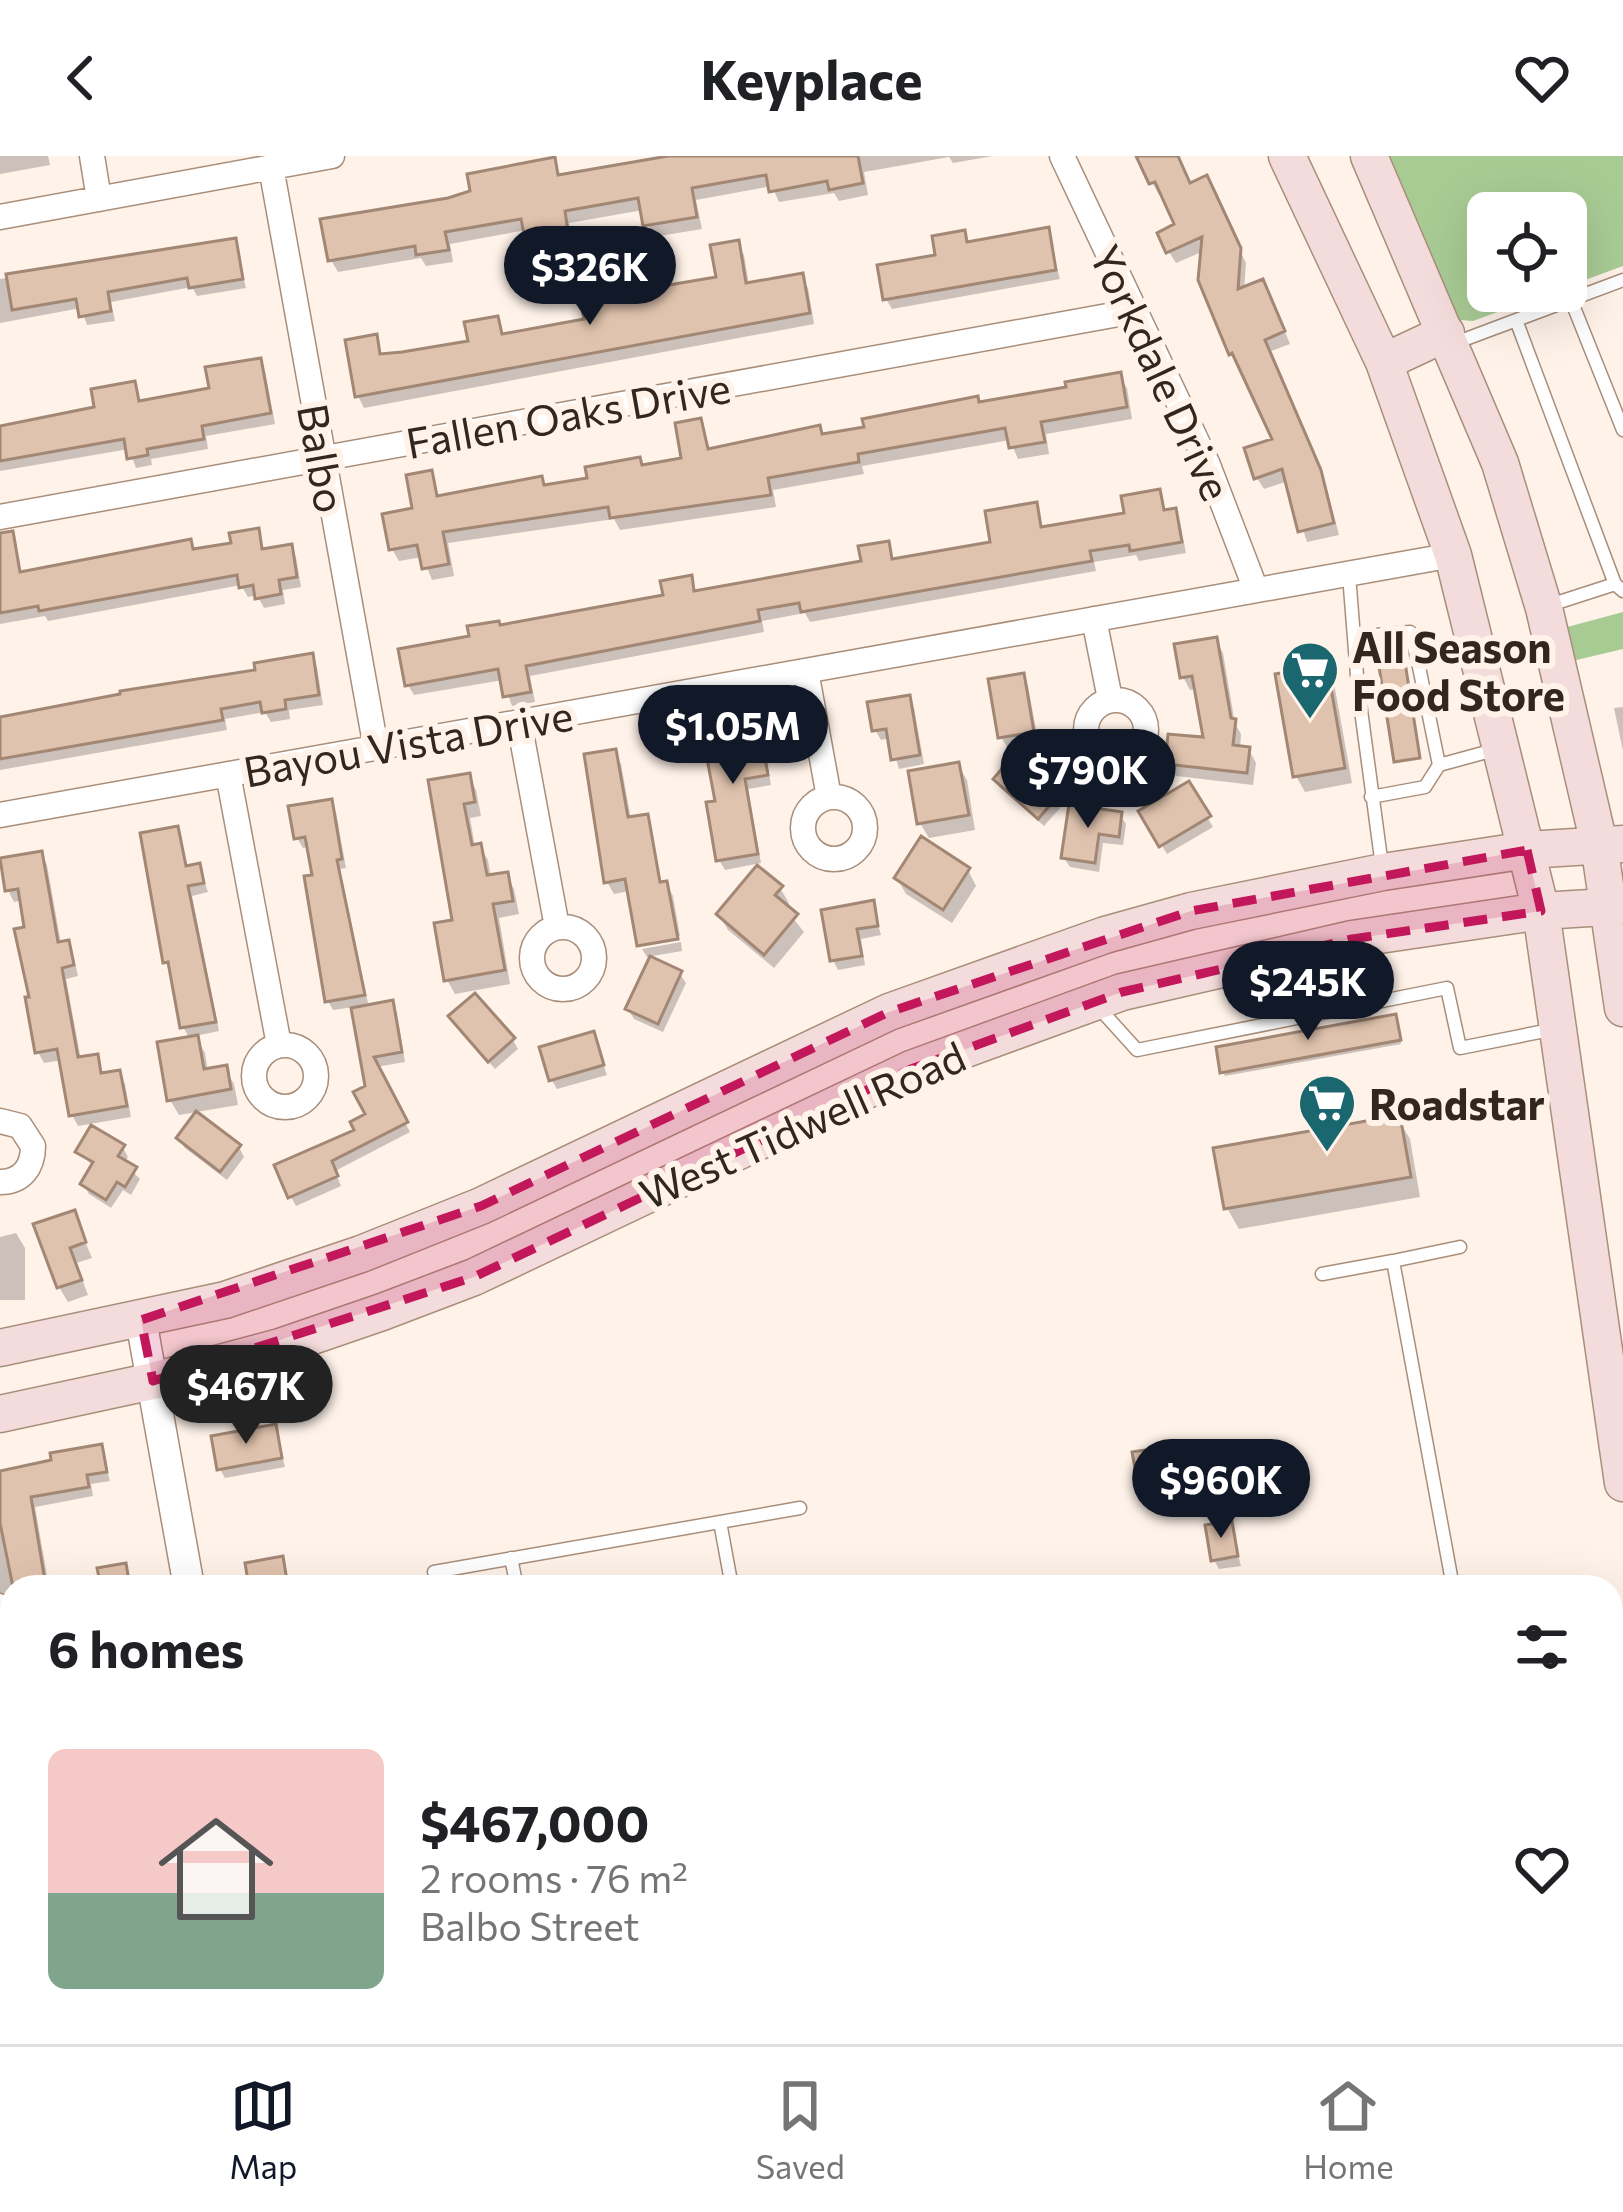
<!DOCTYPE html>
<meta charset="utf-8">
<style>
:root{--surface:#fff;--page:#f2f2f2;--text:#202124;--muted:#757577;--line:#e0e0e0;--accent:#111827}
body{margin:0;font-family:Commissioner,sans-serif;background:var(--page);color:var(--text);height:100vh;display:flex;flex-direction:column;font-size:45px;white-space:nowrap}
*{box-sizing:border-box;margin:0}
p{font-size:39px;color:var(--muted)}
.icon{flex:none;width:66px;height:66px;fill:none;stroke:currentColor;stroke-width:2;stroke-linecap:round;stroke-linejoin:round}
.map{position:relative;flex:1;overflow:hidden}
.panel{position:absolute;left:0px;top:1419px;width:1623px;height:471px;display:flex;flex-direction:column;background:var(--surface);border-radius:36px 36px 0 0;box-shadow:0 12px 48px #0002}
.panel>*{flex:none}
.controls{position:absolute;left:1467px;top:36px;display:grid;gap:24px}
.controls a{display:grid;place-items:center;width:120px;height:120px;border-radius:18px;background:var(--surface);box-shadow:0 12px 48px #0002;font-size:60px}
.price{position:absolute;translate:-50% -102px;padding:0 27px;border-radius:42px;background:var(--accent);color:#fff;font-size:39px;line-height:78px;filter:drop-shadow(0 3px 6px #0008)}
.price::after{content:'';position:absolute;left:50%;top:72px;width:36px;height:27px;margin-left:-18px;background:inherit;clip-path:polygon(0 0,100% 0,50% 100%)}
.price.selected{background:#222;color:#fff}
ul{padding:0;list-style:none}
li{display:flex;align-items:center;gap:36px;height:300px;padding:0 48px}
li+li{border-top:3px solid var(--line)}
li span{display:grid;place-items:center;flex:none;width:336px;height:240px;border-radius:18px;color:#555}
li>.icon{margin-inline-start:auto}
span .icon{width:144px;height:144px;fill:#fffc;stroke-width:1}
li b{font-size:51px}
h2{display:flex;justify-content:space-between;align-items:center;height:144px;padding:0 48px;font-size:51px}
header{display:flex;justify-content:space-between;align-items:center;height:156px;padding:0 48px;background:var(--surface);font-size:54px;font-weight:700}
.tabs{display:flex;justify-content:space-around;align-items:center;height:168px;border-top:3px solid var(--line);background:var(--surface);font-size:33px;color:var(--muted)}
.tabs a{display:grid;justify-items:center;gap:6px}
.tabs .selected{color:var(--accent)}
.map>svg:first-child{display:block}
.forest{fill:#a8cb94}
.shadow{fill:#0003}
.building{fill:#e0c3ae;stroke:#a28774;stroke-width:3}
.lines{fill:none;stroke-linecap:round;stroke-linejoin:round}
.service-casing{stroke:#a98e7a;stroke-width:15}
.minor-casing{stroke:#a98e7a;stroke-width:27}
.tertiary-casing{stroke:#a98e7a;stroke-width:33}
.secondary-casing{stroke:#a98e7a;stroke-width:39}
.service{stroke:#fff;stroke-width:12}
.minor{stroke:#fff;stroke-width:24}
.tertiary{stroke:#fff;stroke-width:30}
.secondary{stroke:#f4dcdc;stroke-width:36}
.marked{fill:#c2185b;fill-opacity:0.2;stroke:#c2185b;stroke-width:9;stroke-dasharray:24 15;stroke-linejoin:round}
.labels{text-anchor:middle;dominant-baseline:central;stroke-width:12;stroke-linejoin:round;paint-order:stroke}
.street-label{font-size:42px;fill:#32271f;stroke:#fef2e9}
.poi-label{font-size:42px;font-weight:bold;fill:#32271f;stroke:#fef2e9;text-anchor:start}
</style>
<header><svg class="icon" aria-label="back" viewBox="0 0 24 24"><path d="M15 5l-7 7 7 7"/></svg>Keyplace<svg class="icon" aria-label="heart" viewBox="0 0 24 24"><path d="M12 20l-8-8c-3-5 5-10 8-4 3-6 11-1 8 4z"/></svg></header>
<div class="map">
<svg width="1623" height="1888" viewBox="0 0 1623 1888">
<rect width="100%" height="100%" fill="#fef2e9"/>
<path class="forest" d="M 1380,0 L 1623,0 L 1623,110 L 1566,131 L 1566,57 L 1488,57 L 1488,135 L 1555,135 L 1473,165 L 1460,164 Z
M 1623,456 L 1623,493 L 1568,506 L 1560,473 Z"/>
<path class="shadow" d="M 0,0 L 48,0 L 50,9 L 0,18 Z
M 688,0 L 993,0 L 953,7 L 949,1 L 864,16 L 868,39 L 839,45 L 834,37 L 779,46 L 772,30 L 696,44 L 702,73 L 653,81 L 643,54 L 569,67 L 573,87 L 535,94 L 526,74 L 450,88 L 453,106 L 426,110 L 421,102 L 338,116 L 331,104 L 449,45 L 554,4 L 562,22 Z
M 1138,0 L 1176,0 L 1190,30 L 1212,35 L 1246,107 L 1244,134 L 1269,138 L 1290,188 L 1269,196 L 1326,329 L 1339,379 L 1307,386 L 1288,325 L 1264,333 L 1257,322 L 1276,284 L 1232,197 L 1201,124 L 1204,95 L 1176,107 L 1169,96 L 1178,70 L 1163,37 L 1159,39 Z
M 1047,75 L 1060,123 L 892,153 L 886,143 L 964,78 L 970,88 Z
M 234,85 L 246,132 L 197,140 L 192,131 L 111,146 L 115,165 L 87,169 L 81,152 L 0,167 L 0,123 Z
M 737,88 L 744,99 L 749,129 L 801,120 L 808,132 L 814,168 L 364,252 L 358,240 L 375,182 L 383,201 L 471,187 L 497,163 L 504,180 L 587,166 L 720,124 Z
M 259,205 L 265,215 L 275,268 L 206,280 L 208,293 L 151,303 L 152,309 L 136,312 L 129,293 L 0,315 L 0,271 L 97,254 L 134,228 L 141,247 L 212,235 Z
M 1119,219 L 1127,232 L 1132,263 L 1046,278 L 1049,298 L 1018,303 L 1010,284 L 862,310 L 864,318 L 773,334 L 776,351 L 620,374 L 614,363 L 448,387 L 454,420 L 432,424 L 423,401 L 399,405 L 392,393 L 415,354 L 430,318 L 440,343 L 546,332 L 685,304 L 700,265 L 711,295 L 819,272 L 824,281 L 1070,233 Z
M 1159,337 L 1167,357 L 1174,355 L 1180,366 L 1186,397 L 1139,405 L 1136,399 L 1094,406 L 1096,415 L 810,466 L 805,457 L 762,465 L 764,476 L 530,520 L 535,546 L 512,550 L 503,524 L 414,539 L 408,529 L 473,483 L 500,472 L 666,441 L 690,422 L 697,437 L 864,408 L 887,388 L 894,406 L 994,388 L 1035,349 L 1044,374 L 1127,359 Z
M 257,375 L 265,395 L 290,391 L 296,401 L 301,431 L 283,434 L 285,448 L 264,452 L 257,439 L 248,441 L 241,429 L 48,465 L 45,460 L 0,468 L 0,400 L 15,398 L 23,418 L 190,386 L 196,396 L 234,389 Z
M 1215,484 L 1223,497 L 1235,568 L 1241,578 L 1240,593 L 1249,594 L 1256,607 L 1253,629 L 1176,620 L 1168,607 L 1207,585 L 1198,533 L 1190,534 L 1183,521 Z
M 311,500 L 317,511 L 323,549 L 289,554 L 290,563 L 271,566 L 265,556 L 225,563 L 227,574 L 0,614 L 0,564 L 259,516 Z
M 1325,512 L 1334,527 L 1352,627 L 1305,636 L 1296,620 Z
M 1022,520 L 1028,530 L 1038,585 L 1007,591 L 1001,581 Z
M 908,542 L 914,552 L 924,608 L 899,613 L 890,582 L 881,584 L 875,574 Z
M 1623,551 L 1623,595 L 1614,552 Z
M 757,570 L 762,579 L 771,629 L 748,633 L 761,707 L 725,714 L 719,704 L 718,647 Z
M 614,596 L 621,608 L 631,664 L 646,661 L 651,670 L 647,670 L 659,742 L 666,728 L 673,740 L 680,780 L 639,787 L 630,735 L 614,738 L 607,726 Z
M 958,609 L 967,624 L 975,674 L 929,682 L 920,667 Z
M 1038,612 L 1043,621 L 1038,627 L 1061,651 L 1044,670 L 1002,633 L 996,624 Z
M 468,620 L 476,634 L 481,660 L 470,662 L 475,691 L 480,691 L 488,704 L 491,722 L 506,719 L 514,733 L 519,758 L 499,762 L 510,828 L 455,838 L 447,824 L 455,767 L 432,627 Z
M 1188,629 L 1213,671 L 1167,698 L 1142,657 Z
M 330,646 L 336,656 L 346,712 L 340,713 L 369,852 L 391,848 L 397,857 L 405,906 L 376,911 L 410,976 L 335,1015 L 341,1030 L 296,1050 L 291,1041 L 358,975 L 369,960 L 368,932 L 354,851 L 333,854 L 328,845 L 310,690 L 303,692 L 297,682 Z
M 1120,659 L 1126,668 L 1123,689 L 1103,687 L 1099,716 L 1070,711 L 1064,702 Z
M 177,673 L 188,712 L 199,710 L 208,736 L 192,740 L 219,875 L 195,880 L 205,897 L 208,916 L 225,913 L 234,928 L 238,949 L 179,959 L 170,944 L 190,883 L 183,871 L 166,805 Z
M 41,698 L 47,709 L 61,788 L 67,787 L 73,798 L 78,820 L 66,823 L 81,904 L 96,901 L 104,920 L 119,917 L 125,928 L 131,961 L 78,970 L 72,959 L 62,904 L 44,907 L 38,896 L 23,744 L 14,746 L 8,734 Z
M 968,714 L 976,730 L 952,767 L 906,738 L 897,722 Z
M 780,732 L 789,747 L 785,752 L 804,776 L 774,812 L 728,774 L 719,759 Z
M 872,748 L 881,779 L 861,783 L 865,809 L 838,814 L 833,804 Z
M 681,786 L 682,795 L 647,801 L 642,793 Z
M 680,818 L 686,827 L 663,876 L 634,863 L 628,853 Z
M 1397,865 L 1401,888 L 1225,920 L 1223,916 Z
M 457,870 L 513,884 L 518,893 L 495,913 Z
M 593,879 L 607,919 L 557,933 L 551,923 Z
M 1398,963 L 1410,983 L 1420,1041 L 1239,1073 L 1227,1052 Z
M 179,983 L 239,991 L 244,1001 L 227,1024 L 185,992 Z
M 123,992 L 128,1001 L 124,1007 L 140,1023 L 131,1039 L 123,1034 L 111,1052 L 89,1038 L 83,1028 L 94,1011 L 79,996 Z
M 73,1057 L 92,1102 L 76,1107 L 88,1139 L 68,1146 L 59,1131 Z
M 16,1077 L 25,1092 L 25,1144 L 0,1144 L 0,1081 Z
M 275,1271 L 285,1311 L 225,1322 L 220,1313 Z
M 101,1291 L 110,1325 L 91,1328 L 93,1340 L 35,1351 L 49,1431 L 12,1431 L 12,1446 L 7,1442 L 0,1445 L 0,1318 Z
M 1230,1368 L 1241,1410 L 1219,1413 L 1214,1404 Z
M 0,1494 L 3,1514 L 12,1520 L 12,1532 L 0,1534 Z
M 12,1588 L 12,1754 L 0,1695 L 0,1590 Z
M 165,1878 L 224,1878 L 225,1888 L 166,1888 Z
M 323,1878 L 380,1878 L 382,1888 L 325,1888 Z
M 693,1878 L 754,1878 L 756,1886 L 731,1888 L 728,1884 L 699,1888 Z"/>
<path class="building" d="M 668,0 L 858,0 L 863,27 L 829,34 L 827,25 L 769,36 L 766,19 L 692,32 L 697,61 L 643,70 L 638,42 L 565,55 L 568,76 L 525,83 L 521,63 L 445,76 L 449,94 L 416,99 L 415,90 L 328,105 L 320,63 L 448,42 L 470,35 L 467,18 L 534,5 L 555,1 L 558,19 Z
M 1136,0 L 1178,0 L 1190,27 L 1207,19 L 1241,92 L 1238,133 L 1263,123 L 1285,175 L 1265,184 L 1321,314 L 1334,367 L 1298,376 L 1282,313 L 1254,323 L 1244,292 L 1272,283 L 1232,197 L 1229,199 L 1198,124 L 1202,81 L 1166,97 L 1157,77 L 1174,68 L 1155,26 L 1149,28 Z
M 1049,71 L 1056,114 L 883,144 L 877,109 L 935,99 L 932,80 L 965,74 L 967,86 Z
M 236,82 L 243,123 L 189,132 L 187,122 L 108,136 L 111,155 L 79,161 L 76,143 L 12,154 L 6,118 Z
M 739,84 L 746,127 L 803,117 L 810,157 L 355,241 L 345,184 L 377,178 L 380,198 L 402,196 L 468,185 L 464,166 L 498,160 L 502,178 L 584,163 L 580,144 L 716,121 L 710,89 Z
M 261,202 L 271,257 L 202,270 L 204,283 L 147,293 L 148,299 L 127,303 L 124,283 L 0,305 L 0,270 L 94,251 L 91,233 L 135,225 L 139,245 L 209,232 L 205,211 Z
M 1121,216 L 1127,251 L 1041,266 L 1045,286 L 1009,292 L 1005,272 L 858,298 L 859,306 L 768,322 L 771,339 L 610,362 L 608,351 L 443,376 L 449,408 L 422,413 L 417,389 L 389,394 L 382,358 L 412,352 L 406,319 L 432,314 L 437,340 L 542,320 L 544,329 L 587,322 L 585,311 L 640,301 L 642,309 L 681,302 L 675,267 L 701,262 L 708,293 L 820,269 L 822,278 L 864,271 L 862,263 L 978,240 L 979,246 L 1066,231 L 1065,226 Z
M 1160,333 L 1164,354 L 1176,352 L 1182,386 L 1130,395 L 1129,389 L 1090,395 L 1092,405 L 801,456 L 799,447 L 758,454 L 760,465 L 526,510 L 531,536 L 503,541 L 498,513 L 405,530 L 398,493 L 469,480 L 467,470 L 499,465 L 500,469 L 663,439 L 660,425 L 692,419 L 694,435 L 861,405 L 858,390 L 889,385 L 892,403 L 990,386 L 985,355 L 1037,346 L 1041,371 L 1124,357 L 1121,340 Z
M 259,372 L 262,393 L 292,388 L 297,421 L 279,424 L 281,438 L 255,443 L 253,429 L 239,432 L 237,419 L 39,455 L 38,450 L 0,457 L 0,377 L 13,375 L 20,416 L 191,383 L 193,393 L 231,387 L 229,377 Z
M 1217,481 L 1231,562 L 1236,563 L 1233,589 L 1250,591 L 1247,617 L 1165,608 L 1168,578 L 1203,581 L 1192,520 L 1180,522 L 1174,488 Z
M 313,497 L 319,539 L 285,544 L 286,553 L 262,557 L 260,546 L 221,553 L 223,564 L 0,603 L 0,561 L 120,538 L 120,535 L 255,514 L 254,507 Z
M 1404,500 L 1420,602 L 1394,606 L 1378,504 Z
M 1327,509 L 1345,612 L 1293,621 L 1275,518 Z
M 1024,517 L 1034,576 L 998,582 L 988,523 Z
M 910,539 L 920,599 L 891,604 L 886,573 L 872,575 L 867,546 Z
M 759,566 L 768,619 L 745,623 L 758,698 L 716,705 L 706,646 L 715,645 L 702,576 Z
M 1020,592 L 1040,610 L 1033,618 L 1058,640 L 1038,663 L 993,623 Z
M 616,593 L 628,661 L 648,658 L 660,726 L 667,725 L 678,783 L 637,790 L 625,723 L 604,727 L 584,598 Z
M 959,606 L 969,659 L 917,668 L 908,615 Z
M 470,617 L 475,646 L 464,648 L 472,689 L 481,687 L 487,719 L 508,716 L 513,745 L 493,748 L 505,814 L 444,825 L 434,767 L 452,764 L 428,624 Z
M 1189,625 L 1211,660 L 1159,691 L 1138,655 Z
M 332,643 L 342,703 L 337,704 L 365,839 L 325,846 L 304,720 L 312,719 L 305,681 L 294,683 L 288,650 Z
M 1069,648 L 1122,656 L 1119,681 L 1099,678 L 1095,707 L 1061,702 Z
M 178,670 L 186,710 L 200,707 L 204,727 L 188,730 L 216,866 L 180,872 L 168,806 L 163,807 L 140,677 Z
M 921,680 L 970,712 L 943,754 L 894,722 Z
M 42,695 L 58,786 L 69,784 L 74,809 L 62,812 L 78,901 L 98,898 L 101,917 L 120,914 L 127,950 L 69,960 L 57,893 L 35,897 L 25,841 L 29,841 L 14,773 L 24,771 L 18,733 L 5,735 L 0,702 Z
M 757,709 L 783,730 L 775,739 L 798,758 L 764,799 L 716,758 Z
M 874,744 L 878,770 L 857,773 L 862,800 L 830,805 L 821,754 Z
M 650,800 L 682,815 L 658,868 L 625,853 Z
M 475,837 L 515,882 L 488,906 L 448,860 Z
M 393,844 L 402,896 L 374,901 L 408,966 L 332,1005 L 338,1020 L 288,1042 L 274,1009 L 354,974 L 350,966 L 365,958 L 353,936 L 365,930 L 351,852 Z
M 1396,858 L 1401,884 L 1220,917 L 1216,891 Z
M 594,875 L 604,909 L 549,925 L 539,891 Z
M 198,879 L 204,913 L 227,909 L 231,933 L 167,945 L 157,886 Z
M 196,955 L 241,989 L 220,1016 L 176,982 Z
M 1400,959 L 1411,1021 L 1224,1053 L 1213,992 Z
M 91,969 L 125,989 L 118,1000 L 137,1011 L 125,1031 L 117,1026 L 106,1044 L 80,1028 L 93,1006 L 75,996 Z
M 75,1054 L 86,1086 L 70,1092 L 82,1124 L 57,1132 L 33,1068 Z
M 276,1268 L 282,1302 L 217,1314 L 211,1280 Z
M 102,1288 L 107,1316 L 87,1319 L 89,1331 L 31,1341 L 46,1431 L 13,1431 L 0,1367 L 0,1315 L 51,1304 L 50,1297 Z
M 1152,1293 L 1157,1326 L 1138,1329 L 1132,1296 Z
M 1232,1365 L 1238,1400 L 1211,1405 L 1205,1369 Z
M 283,1400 L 288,1431 L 249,1431 L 245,1407 Z
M 126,1407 L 130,1431 L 101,1431 L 97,1412 Z"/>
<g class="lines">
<g class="service-casing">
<path id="service" d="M 1571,144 L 1623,274
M 1516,164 L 1615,428
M 1455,187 L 1623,124
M 1349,419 L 1358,532 L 1382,710
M 1550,449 L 1615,428 L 1623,435
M 1354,481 L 1410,476 L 1418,506 L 1475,493
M 1418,506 L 1439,609
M 1371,641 L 1425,631 L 1439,609 L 1494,594
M 1352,784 L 1368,847
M 1099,852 L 1137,894 L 1447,832 L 1460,892 L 1555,873
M 1322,1118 L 1393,1105
M 720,1366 L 732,1431
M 511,1402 L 517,1431
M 434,1416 L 800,1352
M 1453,1431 L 1393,1105 L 1460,1091
M 0,1444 L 11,1506"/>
</g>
<g class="minor-casing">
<path id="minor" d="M 92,0 L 99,43
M 1062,0 L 1208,309 L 1256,434
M 271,11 L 376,592
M 0,61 L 332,0
M 0,361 L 1135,155
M 1094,463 L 1110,543
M 806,515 L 829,641
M1086 574a30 30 0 1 1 60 0a30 30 0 1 1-60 0Z
M 519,566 L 557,771
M 228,618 L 279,889
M803 672a31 31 0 1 1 62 0a31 31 0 1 1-62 0Z
M 0,659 L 1453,399
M532 802a31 31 0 1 1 62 0a31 31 0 1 1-62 0Z
M254 920a31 31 0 1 1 62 0a31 31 0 1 1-62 0Z
M 0,965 L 20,970 L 33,990 C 33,1011 22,1026 0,1026"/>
</g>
<g class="tertiary-casing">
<path id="tertiary" d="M 141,1164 L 189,1431
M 1611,1545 L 1623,1542
M 0,1856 L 12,1854
M 269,1878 L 271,1888"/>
</g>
<g class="secondary-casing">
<path id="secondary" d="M 1287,0 L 1384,206 L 1453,399 L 1541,755 L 1623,1327
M 1369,0 L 1500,307 L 1544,452 L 1599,688 L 1623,852
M 1384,206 L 1446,177
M 0,1192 L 225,1144 L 361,1098 L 481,1050 L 889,856 L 1105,779 L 1191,755 L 1383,716 L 1527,694 L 1623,688
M 0,1258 L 153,1225 L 280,1191 L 382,1156 L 474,1121 L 911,913 L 1122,836 L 1352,783 L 1541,755 L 1623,750"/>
</g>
<use href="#service" class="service"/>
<use href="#minor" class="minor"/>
<use href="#tertiary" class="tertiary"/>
<use href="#secondary" class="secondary"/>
</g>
<path class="marked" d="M 1527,694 L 1541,755 L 1352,783 L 1122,836 L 911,913 L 474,1121 L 153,1225 L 141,1164 L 481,1050 L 889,856 L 1191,755 Z"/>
<defs>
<g id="supermarket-pin" transform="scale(3)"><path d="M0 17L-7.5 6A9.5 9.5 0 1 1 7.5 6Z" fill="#1b676f" stroke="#fef2e9"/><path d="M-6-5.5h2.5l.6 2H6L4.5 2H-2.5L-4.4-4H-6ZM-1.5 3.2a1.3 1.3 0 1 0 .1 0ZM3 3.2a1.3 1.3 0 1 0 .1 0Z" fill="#fff"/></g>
</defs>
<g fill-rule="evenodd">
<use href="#supermarket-pin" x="1310" y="514"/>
<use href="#supermarket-pin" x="1327" y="947"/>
</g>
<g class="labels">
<g class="street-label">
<text transform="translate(1162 216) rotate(65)">Yorkdale Drive</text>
<text transform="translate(568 258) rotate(-10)">Fallen Oaks Drive</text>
<text transform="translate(323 302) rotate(80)">Balbo</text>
<text transform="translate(408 586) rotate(-10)">Bayou Vista Drive</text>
<text transform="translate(802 968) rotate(-24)">West Tidwell Road</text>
</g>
<g class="poi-label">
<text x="1352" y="490">All Season<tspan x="1352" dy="48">Food Store</tspan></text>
<text x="1369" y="947">Roadstar</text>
</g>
</g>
</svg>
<div class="controls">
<a><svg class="icon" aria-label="locate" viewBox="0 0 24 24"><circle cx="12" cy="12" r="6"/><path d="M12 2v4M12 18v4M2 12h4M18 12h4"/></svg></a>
</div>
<b class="price" style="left:590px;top:172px">$326K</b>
<b class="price" style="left:733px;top:631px">$1.05M</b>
<b class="price" style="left:1088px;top:675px">$790K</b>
<b class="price" style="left:1308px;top:887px">$245K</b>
<b class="price selected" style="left:246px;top:1291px">$467K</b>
<b class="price" style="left:1221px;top:1385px">$960K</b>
<section class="panel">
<h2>6 homes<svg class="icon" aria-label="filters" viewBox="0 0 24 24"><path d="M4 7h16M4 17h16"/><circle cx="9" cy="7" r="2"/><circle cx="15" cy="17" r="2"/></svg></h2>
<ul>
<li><span style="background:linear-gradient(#f6c9c9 60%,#7fa58c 0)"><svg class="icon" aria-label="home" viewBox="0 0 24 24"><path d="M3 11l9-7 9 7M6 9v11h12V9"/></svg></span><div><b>$467,000</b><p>2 rooms · 76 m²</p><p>Balbo Street</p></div><svg class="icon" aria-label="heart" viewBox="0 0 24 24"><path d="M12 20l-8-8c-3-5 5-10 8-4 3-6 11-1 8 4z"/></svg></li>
</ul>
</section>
</div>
<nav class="tabs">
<a class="selected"><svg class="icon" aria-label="map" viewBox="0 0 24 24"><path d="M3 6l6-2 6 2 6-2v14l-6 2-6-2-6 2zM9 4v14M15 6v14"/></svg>Map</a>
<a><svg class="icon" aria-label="saved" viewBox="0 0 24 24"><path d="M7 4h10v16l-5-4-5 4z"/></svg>Saved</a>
<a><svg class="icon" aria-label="home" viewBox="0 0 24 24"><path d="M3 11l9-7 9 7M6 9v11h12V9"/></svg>Home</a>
</nav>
